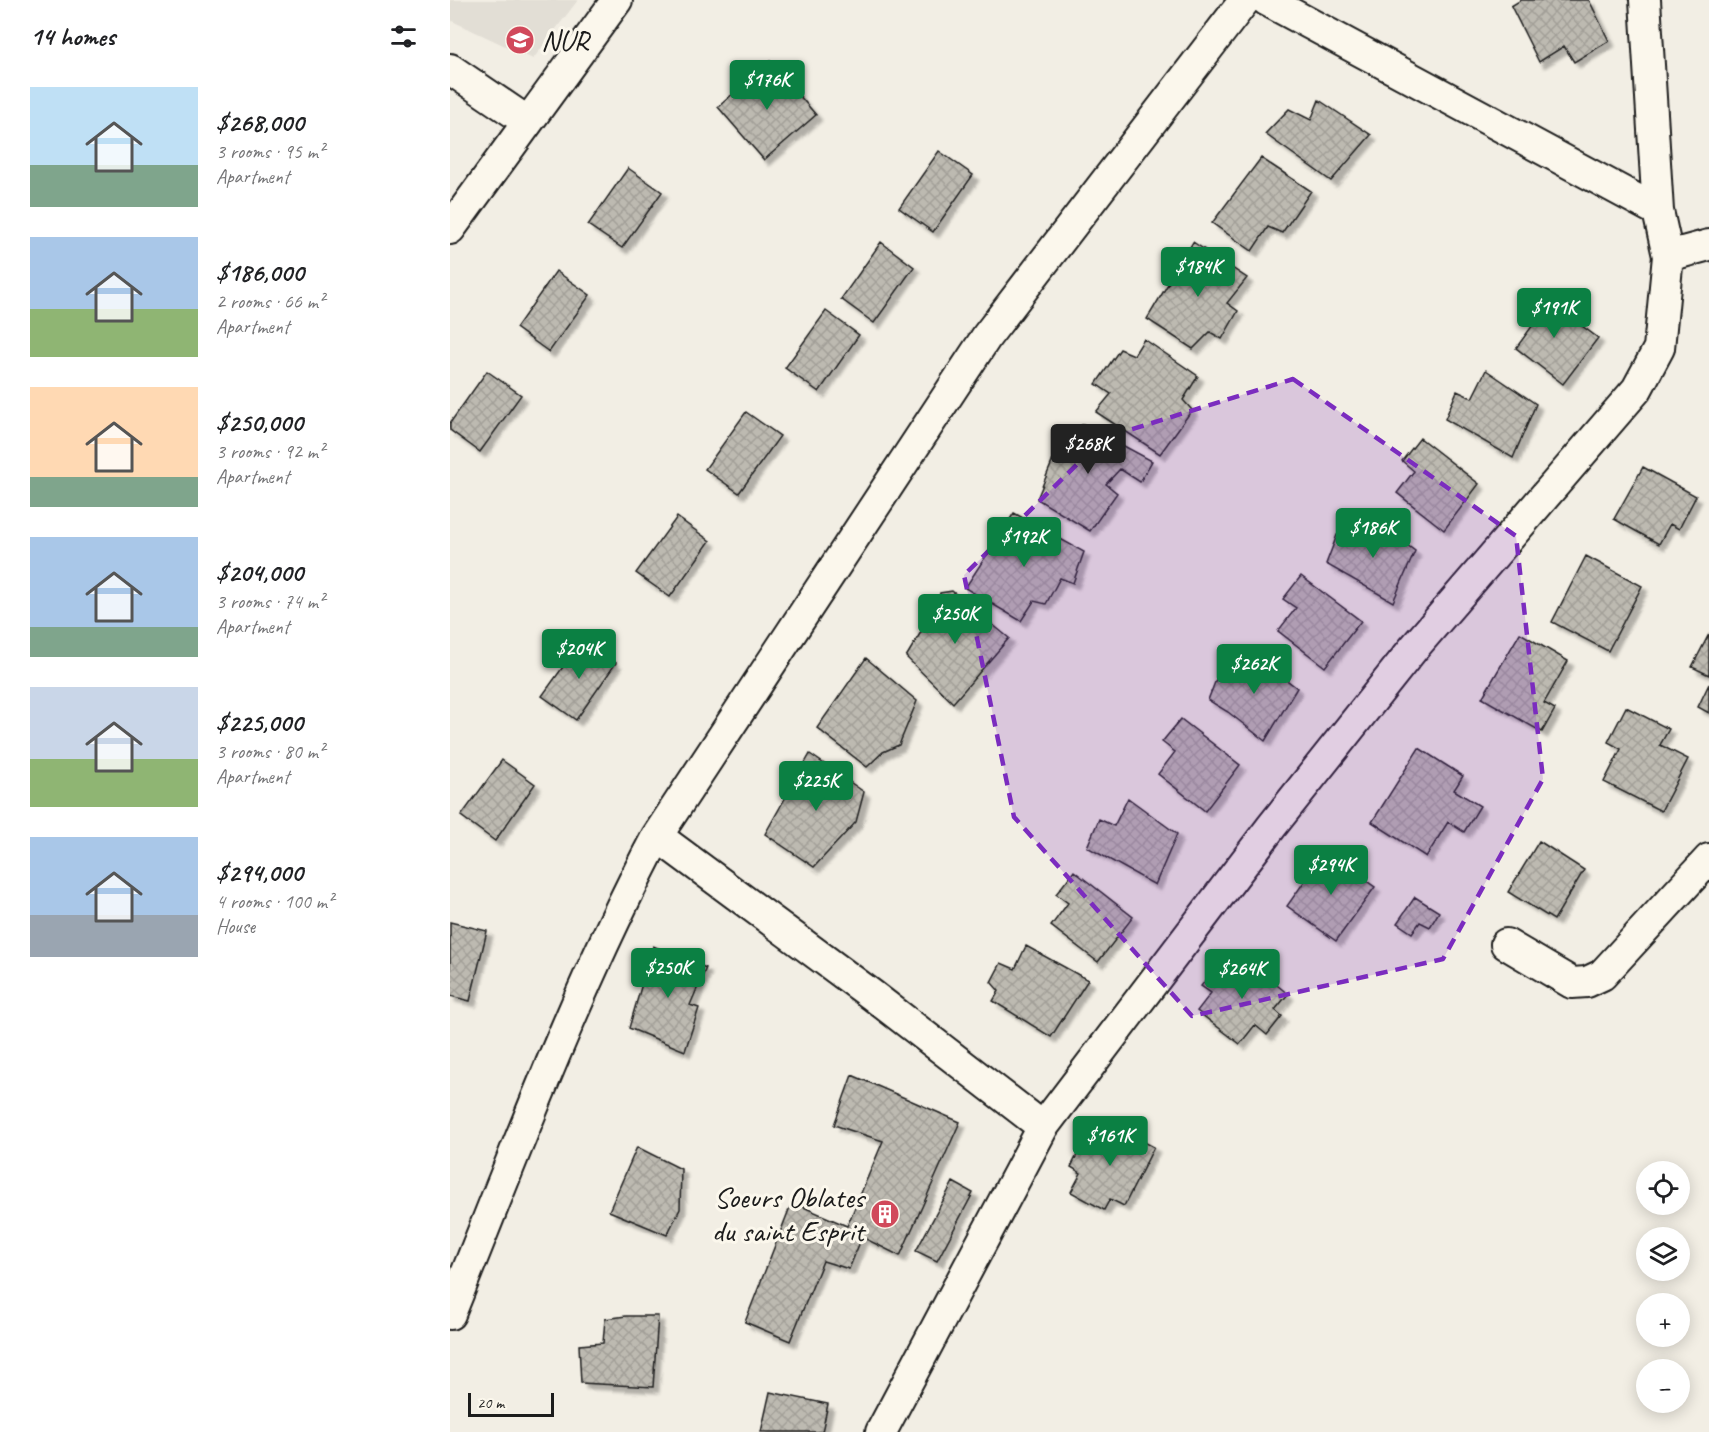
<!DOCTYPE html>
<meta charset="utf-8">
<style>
:root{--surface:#fff;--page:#f6f6f6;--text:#202124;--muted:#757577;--accent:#0b8043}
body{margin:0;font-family:Caveat,sans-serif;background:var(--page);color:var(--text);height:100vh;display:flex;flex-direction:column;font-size:22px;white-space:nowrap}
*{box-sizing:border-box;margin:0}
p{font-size:20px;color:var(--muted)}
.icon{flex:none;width:33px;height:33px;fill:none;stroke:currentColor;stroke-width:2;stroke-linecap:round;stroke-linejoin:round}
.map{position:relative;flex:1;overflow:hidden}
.side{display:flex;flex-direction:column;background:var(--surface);width:450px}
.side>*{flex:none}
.buttons{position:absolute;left:1186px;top:1161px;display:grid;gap:12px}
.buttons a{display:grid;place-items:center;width:54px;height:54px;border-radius:50%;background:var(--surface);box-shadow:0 3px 15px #0003;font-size:30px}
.scale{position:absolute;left:18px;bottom:15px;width:86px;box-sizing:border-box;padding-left:6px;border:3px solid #1c1c1c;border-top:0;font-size:16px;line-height:21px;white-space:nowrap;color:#1c1c1c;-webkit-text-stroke:4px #fbf7ec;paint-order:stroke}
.price{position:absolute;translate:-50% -51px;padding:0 14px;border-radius:6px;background:var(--accent);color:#fff;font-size:20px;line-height:39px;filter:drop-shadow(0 2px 3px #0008)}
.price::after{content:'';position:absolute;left:50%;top:36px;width:18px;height:14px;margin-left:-9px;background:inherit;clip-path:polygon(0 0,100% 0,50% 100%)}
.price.selected{background:#222;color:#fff}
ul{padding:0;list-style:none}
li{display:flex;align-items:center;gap:18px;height:150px;padding:0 30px}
li span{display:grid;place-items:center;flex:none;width:168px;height:120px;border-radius:0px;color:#555}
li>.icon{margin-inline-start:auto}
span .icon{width:72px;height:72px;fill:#fffc;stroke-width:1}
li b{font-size:26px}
h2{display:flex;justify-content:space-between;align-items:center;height:72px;padding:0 30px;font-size:26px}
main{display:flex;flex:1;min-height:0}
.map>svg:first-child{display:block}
.built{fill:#e2ded5}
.building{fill:url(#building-cross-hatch);stroke:#1c1c1c;stroke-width:1.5;filter:url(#shadow)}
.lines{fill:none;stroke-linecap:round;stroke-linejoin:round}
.street-casing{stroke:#1c1c1c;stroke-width:34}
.street{stroke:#fbf7ec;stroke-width:30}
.marked{fill:#7b2cbf;fill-opacity:0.2;stroke:#7b2cbf;stroke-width:4.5;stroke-dasharray:12 8;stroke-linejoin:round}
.labels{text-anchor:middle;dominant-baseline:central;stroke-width:6;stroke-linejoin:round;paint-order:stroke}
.poi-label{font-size:30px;fill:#1c1c1c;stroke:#fbf7ec;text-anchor:start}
</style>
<main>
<section class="side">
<h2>14 homes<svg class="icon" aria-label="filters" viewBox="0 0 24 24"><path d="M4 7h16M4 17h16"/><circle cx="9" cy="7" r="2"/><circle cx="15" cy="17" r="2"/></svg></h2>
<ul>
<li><span style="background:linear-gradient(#bfe0f5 65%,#7fa58c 0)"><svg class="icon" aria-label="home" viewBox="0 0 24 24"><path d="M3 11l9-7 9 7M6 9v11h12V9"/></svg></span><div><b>$268,000</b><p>3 rooms · 95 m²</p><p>Apartment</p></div></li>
<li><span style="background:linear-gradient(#a9c7e8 60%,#8fb573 0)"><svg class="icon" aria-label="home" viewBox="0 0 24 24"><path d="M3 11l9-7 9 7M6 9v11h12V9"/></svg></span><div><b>$186,000</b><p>2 rooms · 66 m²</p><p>Apartment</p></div></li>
<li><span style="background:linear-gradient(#ffd9b3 75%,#7fa58c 0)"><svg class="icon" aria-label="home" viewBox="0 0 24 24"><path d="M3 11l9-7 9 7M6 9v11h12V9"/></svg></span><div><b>$250,000</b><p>3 rooms · 92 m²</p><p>Apartment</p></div></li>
<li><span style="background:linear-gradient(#a9c7e8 75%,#7fa58c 0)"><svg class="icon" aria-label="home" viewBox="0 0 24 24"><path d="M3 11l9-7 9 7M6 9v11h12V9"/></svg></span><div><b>$204,000</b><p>3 rooms · 74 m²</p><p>Apartment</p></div></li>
<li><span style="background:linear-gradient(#c9d6e8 60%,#8fb573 0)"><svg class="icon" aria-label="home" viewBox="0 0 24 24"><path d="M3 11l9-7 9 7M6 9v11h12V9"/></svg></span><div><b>$225,000</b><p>3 rooms · 80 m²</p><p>Apartment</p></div></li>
<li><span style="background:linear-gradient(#a9c7e8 65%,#9aa5b1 0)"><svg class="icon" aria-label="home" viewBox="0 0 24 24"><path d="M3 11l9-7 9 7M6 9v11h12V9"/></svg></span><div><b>$294,000</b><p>4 rooms · 100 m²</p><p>House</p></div></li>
</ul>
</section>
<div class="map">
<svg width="1259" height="1432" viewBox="0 0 1259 1432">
<defs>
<pattern id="building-cross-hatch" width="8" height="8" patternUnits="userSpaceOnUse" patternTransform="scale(1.5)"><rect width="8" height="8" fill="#bdbab1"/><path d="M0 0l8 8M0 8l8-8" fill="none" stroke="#a29f98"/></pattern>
<filter id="shadow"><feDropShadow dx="5.5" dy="5.5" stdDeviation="1.5" flood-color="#0004"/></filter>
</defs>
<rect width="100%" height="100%" fill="#f2eee4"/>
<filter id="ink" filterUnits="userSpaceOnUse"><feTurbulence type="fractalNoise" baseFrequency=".0167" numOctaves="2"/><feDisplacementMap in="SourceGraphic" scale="12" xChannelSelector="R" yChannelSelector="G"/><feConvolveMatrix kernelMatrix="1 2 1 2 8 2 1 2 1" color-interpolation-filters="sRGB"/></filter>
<g filter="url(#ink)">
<path class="built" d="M 0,0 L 128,0 L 83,59 L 0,20 Z"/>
<path class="building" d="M 1071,0 L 1139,0 L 1159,41 L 1124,62 L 1114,46 L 1089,62 L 1061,6 Z
M 320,61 L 366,115 L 314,160 L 268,107 Z
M 869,100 L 921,135 L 881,181 L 815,134 L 839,109 L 861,120 Z
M 489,151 L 523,175 L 483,232 L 449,208 Z
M 811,158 L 861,191 L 832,233 L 818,227 L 802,251 L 762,223 Z
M 178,168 L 212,192 L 172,248 L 138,225 Z
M 431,242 L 464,267 L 424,323 L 391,299 Z
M 743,242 L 797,278 L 777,303 L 788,311 L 772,339 L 760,332 L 743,349 L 697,319 Z
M 106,271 L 140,295 L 99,352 L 66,328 Z
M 1088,293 L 1148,338 L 1113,384 L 1066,348 L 1083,325 L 1070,316 Z
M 376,311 L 409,335 L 369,392 L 335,368 Z
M 694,339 L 748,376 L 733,400 L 742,410 L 710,454 L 646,412 L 661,394 L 646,384 L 670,349 L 684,355 Z
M 1036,370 L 1086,404 L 1063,458 L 995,419 L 1007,391 L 1022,398 Z
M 37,371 L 71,395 L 30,452 L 0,430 L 0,423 Z
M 296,412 L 330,436 L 289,493 L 255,469 Z
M 633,424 L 702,461 L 690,482 L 670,469 L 656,484 L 667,493 L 640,531 L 587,499 L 609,445 Z
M 970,438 L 1029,484 L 994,530 L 947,493 L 964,471 L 952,461 Z
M 1193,467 L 1246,496 L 1229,529 L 1220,524 L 1209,544 L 1164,519 Z
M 564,513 L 634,552 L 623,583 L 610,578 L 596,604 L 584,601 L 571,621 L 515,588 Z
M 917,515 L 965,551 L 943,602 L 876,564 L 887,535 L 902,543 Z
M 227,517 L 260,541 L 220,597 L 186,573 Z
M 1136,556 L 1192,586 L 1158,651 L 1102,622 Z
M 851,576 L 911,621 L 875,667 L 828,631 L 846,608 L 833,599 Z
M 502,591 L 559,638 L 503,703 L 456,657 L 486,607 L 490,593 Z
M 1070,633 L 1118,661 L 1094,703 L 1105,709 L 1092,732 L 1032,698 Z
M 1259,634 L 1259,675 L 1242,667 Z
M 133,639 L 166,663 L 126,720 L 92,696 Z
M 799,651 L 847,688 L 815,741 L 778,712 L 758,700 L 769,672 L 784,679 Z
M 416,658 L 467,701 L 449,745 L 433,752 L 417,767 L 367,728 Z
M 1259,684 L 1259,713 L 1248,707 Z
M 1176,707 L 1219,729 L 1210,745 L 1238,759 L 1211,811 L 1154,782 L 1171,749 L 1158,742 Z
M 731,719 L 790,765 L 755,811 L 708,774 L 725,752 L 712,742 Z
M 969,748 L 1013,776 L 1004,790 L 1030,806 L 1014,832 L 998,822 L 976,857 L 922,822 Z
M 360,754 L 414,792 L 406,822 L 364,867 L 315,834 Z
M 52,760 L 85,784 L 45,841 L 11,816 Z
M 678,798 L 727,834 L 705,885 L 637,847 L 649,819 L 664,826 Z
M 1089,841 L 1134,870 L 1104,920 L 1058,892 Z
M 875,852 L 925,887 L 886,941 L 837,906 Z
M 624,871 L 683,917 L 648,962 L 601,926 L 618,903 L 606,894 Z
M 965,897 L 989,912 L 980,927 L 970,922 L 962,933 L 947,923 Z
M 0,922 L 37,931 L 20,1001 L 0,996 Z
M 203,946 L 256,968 L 240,1005 L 249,1008 L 235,1051 L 179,1028 Z
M 576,946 L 638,980 L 601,1037 L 543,1001 L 549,991 L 541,982 L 551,963 L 565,969 Z
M 791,956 L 838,994 L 825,1010 L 832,1016 L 817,1035 L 805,1025 L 790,1044 L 747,1011 L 761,993 L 751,986 L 768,965 L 777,973 Z
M 402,1075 L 510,1122 L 450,1256 L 412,1237 L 399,1269 L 373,1261 L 340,1341 L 295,1322 L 342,1202 L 397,1226 L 433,1141 L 384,1125 Z
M 656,1122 L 704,1147 L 674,1206 L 660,1199 L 654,1210 L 621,1192 L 631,1173 L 621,1167 L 635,1139 L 644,1145 Z
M 187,1147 L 231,1169 L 230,1209 L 217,1235 L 159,1211 Z
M 503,1182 L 523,1193 L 487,1261 L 466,1251 Z
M 176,1316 L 208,1316 L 203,1387 L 131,1383 L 129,1345 L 153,1343 L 155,1319 Z
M 320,1392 L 378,1404 L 372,1432 L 311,1432 Z"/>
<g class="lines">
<g class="street-casing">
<path id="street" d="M 816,0 L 1208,211
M 0,69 L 78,122
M 0,229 L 167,0
M 1218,256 L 1259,245
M 207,836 L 537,336 L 795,0
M 1056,944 L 1122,983 L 1137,982 L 1152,975 L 1259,859
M 593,1127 L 822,826 L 963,649 L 1187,389 L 1209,348 L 1218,256 L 1208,211 L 1195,0
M 0,1314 C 65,1153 126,989 207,836 L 422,995 L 593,1127 L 431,1432"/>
</g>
<use href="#street" class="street"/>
</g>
</g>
<path class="marked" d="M 843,379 L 1066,536 L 1093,779 L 993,959 L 742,1016 L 564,817 L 514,575 L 654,438 Z"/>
<defs>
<g id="university-disc" transform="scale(1.5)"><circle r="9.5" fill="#d1495b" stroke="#fbf7ec"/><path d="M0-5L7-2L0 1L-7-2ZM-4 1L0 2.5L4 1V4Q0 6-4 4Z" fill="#fff"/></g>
<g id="building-disc" transform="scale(1.5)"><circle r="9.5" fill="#d1495b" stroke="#fbf7ec"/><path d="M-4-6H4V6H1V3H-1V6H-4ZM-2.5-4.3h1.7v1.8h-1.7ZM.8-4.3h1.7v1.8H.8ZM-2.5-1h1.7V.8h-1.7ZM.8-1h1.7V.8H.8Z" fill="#fff"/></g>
</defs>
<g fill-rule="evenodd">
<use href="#university-disc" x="70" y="40"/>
<use href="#building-disc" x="435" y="1214"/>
</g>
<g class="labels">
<g class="poi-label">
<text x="91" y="40">NUR</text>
<text x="414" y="1197" text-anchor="end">Soeurs Oblates<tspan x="414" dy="34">du saint Esprit</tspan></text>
</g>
</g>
</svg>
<div class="buttons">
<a><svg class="icon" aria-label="locate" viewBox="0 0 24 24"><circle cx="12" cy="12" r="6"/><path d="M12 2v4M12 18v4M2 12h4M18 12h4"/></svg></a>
<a><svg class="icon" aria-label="layers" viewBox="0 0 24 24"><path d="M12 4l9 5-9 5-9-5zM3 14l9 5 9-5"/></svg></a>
<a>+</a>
<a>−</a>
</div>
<div class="scale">20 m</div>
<b class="price" style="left:317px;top:111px">$176K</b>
<b class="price" style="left:748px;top:298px">$184K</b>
<b class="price" style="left:1104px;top:339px">$191K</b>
<b class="price selected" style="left:638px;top:475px">$268K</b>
<b class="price" style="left:923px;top:559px">$186K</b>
<b class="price" style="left:574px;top:568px">$192K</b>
<b class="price" style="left:505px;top:645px">$250K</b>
<b class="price" style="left:129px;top:680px">$204K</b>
<b class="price" style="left:804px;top:695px">$262K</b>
<b class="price" style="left:366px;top:812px">$225K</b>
<b class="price" style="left:881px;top:896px">$294K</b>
<b class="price" style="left:218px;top:999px">$250K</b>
<b class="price" style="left:792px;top:1000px">$264K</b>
<b class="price" style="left:660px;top:1167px">$161K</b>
</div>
</main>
